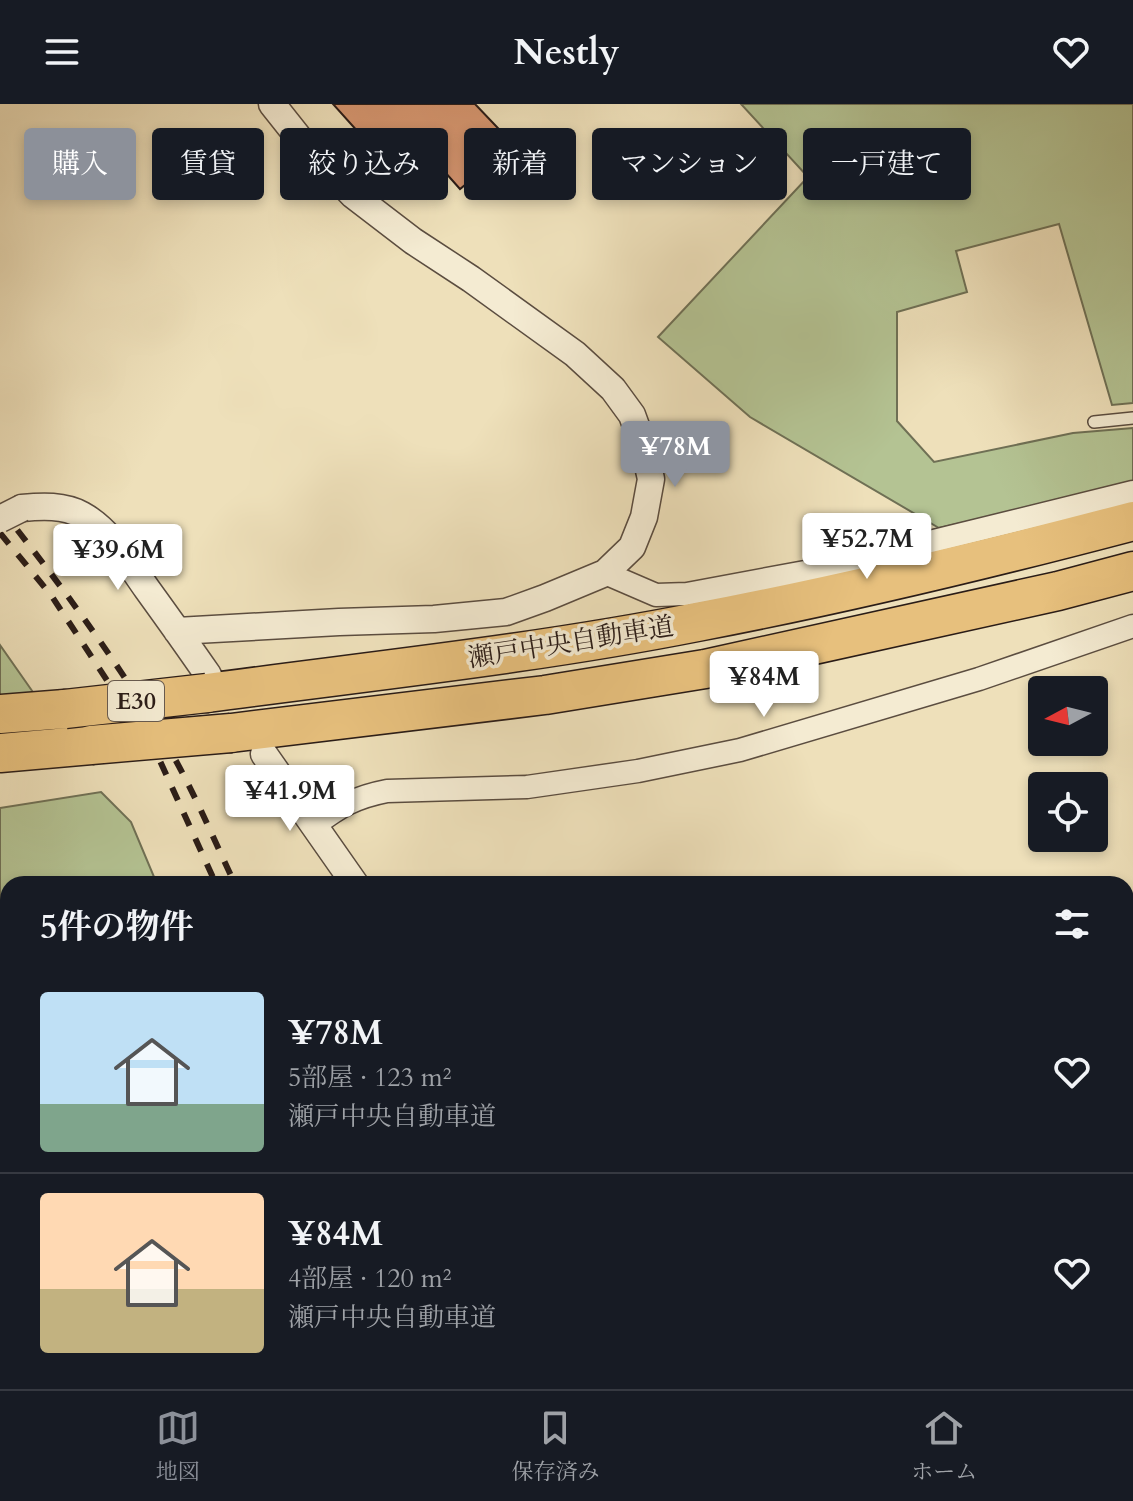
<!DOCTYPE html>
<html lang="ja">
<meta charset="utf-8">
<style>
:root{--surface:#171b24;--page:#20242c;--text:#f1f3f6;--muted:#9ea1a6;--line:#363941;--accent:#8c9099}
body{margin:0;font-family:Cardo,"Noto Serif JP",serif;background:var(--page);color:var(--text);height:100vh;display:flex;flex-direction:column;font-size:30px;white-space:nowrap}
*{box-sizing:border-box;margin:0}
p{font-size:26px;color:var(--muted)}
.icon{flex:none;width:44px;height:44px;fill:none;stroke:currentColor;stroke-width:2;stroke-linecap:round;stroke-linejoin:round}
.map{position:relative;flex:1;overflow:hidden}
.details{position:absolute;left:0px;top:772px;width:1134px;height:514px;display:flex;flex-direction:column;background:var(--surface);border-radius:24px 24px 0 0;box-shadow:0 4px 12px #0003}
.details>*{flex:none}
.top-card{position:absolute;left:24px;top:24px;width:1086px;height:72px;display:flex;gap:16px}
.needle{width:52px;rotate:263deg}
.controls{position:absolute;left:1028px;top:572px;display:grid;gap:16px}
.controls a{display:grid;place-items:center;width:80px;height:80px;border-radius:8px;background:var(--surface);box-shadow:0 4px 12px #0003;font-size:40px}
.price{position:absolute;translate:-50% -68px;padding:0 18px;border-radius:8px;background:#fff;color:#222;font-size:26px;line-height:52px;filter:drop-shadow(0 2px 4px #0008)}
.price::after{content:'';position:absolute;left:50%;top:48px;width:24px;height:18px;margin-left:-12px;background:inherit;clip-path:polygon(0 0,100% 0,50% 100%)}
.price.selected{background:var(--accent);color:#fff}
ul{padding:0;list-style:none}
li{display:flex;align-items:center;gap:24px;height:200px;padding:0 40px}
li+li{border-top:2px solid var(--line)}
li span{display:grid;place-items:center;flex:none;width:224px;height:160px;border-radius:8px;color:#555}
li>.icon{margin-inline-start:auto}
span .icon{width:96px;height:96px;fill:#fffc;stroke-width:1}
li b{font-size:34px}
h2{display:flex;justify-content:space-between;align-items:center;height:96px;padding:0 40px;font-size:34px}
.pill{padding:0 28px;border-radius:8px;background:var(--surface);box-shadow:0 4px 12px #0003;font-size:28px;line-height:72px}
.pill.selected{background:var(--accent);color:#fff}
header{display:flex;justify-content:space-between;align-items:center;height:104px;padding:0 40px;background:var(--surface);font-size:36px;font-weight:700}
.menu{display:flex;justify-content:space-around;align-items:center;height:112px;border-top:2px solid var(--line);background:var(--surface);font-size:22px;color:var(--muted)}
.menu a{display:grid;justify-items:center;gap:4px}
.menu .selected{color:var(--accent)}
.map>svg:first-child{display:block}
.green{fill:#b4c393;stroke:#6f7055;stroke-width:2}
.building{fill:#d69670;stroke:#2a1c17;stroke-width:2}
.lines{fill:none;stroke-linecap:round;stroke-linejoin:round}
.service-casing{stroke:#5b4d40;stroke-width:14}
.minor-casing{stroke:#5b4d40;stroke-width:25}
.tertiary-casing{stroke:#5b4d40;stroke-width:29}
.motorway-casing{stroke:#2a1c17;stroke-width:41}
.path{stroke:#2a1c17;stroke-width:4;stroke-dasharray:6 4;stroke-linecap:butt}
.service{stroke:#f4ebd2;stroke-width:11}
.minor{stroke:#f4ebd2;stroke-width:22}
.tertiary{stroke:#f4ebd2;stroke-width:26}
.motorway{stroke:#e7c07d;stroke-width:38}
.rail{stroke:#2a1c17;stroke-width:6;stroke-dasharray:14 14;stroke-linecap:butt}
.tertiary-bridge-casing{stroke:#5b4d40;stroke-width:29;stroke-linecap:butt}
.motorway-bridge-casing{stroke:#2a1c17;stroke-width:41;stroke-linecap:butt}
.tertiary-bridge{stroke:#f4ebd2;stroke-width:26}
.motorway-bridge{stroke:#e7c07d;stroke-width:38}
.labels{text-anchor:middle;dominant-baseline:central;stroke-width:7;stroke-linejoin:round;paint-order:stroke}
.shield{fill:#f4ebd2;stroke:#675a4f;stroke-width:2}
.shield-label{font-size:24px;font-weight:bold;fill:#2a1c17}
.street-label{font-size:26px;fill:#2a1c17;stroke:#f4ebd2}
</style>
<header><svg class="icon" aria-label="menu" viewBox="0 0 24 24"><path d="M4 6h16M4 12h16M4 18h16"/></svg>Nestly<svg class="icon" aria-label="heart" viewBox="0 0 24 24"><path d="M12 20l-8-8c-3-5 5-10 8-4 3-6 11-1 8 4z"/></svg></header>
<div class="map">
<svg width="1133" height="1285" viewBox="0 0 1133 1285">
<rect width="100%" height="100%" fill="#eee0ba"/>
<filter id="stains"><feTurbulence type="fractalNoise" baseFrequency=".0025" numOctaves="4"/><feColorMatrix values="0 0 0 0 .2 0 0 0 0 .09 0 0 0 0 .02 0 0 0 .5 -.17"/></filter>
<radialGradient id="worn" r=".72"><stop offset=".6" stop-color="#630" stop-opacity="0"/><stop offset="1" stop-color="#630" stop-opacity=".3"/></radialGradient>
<path class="green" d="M 741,0 L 1133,0 L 1133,299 L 1112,301 L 1059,120 L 956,147 L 967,188 L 897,208 L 897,317 L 934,358 L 1073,329 L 1133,324 L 1133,380 L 939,424 L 750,313 L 658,233 L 808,73 Z
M 0,541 L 35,591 L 0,593 Z
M 101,688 L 131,718 L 157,780 L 8,780 L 8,1024 L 0,1024 L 0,704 Z
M 1133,1144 L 1133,1267 L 1126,1270 L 1126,1146 Z
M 1000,1278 L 1108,1278 L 1092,1285 L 1003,1285 Z"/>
<path class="building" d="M 333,0 L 475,0 L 514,41 L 460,85 L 429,50 L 412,63 L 390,37 L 377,49 Z
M 844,1278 L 982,1278 L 985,1285 L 847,1285 Z"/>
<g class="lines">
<g class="service-casing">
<path id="service" d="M 1094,318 L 1133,314
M 0,1112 L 8,1112"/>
</g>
<g class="minor-casing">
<path id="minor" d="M 605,469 L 656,491 L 687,490 L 816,466 L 1133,388
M 315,721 C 340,702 356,693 387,687 L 527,683 L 638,667 L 740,646 L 979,575 L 1133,522
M 1126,1133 L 1133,1131
M 749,1285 L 773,1278"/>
</g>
<g class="tertiary-casing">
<path id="tertiary" d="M 22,404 C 42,402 64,401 82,411 C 111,427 129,460 147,485 C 168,514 188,542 208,571
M 177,527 L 339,518 L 434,515 L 506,508 L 545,494 L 605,469 L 632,443 L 644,413 L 651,375 L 644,344 L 632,311 L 613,285 L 575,250 L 471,175 L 413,137 L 353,91 L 303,39 L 272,0
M 264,650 L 355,780
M 581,1285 L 581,1278"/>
</g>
<g class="motorway-casing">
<path id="motorway" d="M 207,589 C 370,567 535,550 697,518 C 844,490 989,455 1133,417
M 0,610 L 65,605
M 231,629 L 545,591 L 705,565 L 1058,487 L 1133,467
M 0,649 L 91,641"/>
</g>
<path class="path" d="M 823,780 L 844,778 L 949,778 L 954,780
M 1126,832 L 1133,833"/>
<use href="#service" class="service"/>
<use href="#minor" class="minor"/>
<use href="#tertiary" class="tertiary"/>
<use href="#motorway" class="motorway"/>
<path class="rail" d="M 0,404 C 62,482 121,562 171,648 C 195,690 214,736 235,780
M 0,429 L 51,491 L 160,657 L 216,780
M 352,1278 L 353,1285
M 365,1278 L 366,1285"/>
<g class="tertiary-bridge-casing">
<path id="tertiary-bridge" d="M 0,415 L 22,404"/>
</g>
<g class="motorway-bridge-casing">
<path id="motorway-bridge" d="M 65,605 L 207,589
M 91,641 L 231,629"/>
</g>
<use href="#tertiary-bridge" class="tertiary-bridge"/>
<use href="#motorway-bridge" class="motorway-bridge"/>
</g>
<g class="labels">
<rect class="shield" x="108" y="577" width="56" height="40" rx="6"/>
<g class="shield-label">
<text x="136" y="597">E30</text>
</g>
<g class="street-label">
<text transform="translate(571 538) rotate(-9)">瀬戸中央自動車道</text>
</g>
</g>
<rect width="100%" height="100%" filter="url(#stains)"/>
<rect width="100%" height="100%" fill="url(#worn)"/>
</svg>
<div class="controls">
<a><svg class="needle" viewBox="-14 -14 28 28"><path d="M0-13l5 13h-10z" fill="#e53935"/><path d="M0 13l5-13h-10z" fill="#9ea1a6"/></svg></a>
<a><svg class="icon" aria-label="locate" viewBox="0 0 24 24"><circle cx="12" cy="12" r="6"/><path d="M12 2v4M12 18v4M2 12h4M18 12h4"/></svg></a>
</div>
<b class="price selected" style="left:675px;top:385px">¥78M</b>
<b class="price" style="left:867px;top:477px">¥52.7M</b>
<b class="price" style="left:118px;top:488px">¥39.6M</b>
<b class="price" style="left:764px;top:615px">¥84M</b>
<b class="price" style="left:290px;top:729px">¥41.9M</b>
<div class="top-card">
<a class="pill selected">購入</a>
<a class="pill">賃貸</a>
<a class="pill">絞り込み</a>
<a class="pill">新着</a>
<a class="pill">マンション</a>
<a class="pill">一戸建て</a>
</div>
<section class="details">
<h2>5件の物件<svg class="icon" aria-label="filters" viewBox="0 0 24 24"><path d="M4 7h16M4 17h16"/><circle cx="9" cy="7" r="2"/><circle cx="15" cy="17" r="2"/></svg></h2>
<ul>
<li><span style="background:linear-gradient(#bfe0f5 70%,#7fa58c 0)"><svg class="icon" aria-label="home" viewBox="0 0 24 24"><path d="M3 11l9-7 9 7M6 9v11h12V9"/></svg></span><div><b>¥78M</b><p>5部屋 · 123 m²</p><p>瀬戸中央自動車道</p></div><svg class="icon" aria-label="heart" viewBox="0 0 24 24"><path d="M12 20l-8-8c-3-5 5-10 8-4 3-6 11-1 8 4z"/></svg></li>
<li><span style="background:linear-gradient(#ffd9b3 60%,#c2b280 0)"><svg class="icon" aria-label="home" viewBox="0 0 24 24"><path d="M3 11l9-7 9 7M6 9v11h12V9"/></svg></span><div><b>¥84M</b><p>4部屋 · 120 m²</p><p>瀬戸中央自動車道</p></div><svg class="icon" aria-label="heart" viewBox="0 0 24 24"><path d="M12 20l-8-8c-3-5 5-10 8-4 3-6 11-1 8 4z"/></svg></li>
</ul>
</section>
</div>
<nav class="menu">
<a class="selected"><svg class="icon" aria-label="map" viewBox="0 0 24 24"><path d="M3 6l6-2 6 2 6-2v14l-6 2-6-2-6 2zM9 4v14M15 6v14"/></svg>地図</a>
<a><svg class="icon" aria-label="saved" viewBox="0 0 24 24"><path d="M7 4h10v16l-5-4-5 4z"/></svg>保存済み</a>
<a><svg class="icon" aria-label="home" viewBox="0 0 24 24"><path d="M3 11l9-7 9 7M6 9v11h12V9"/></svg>ホーム</a>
</nav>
